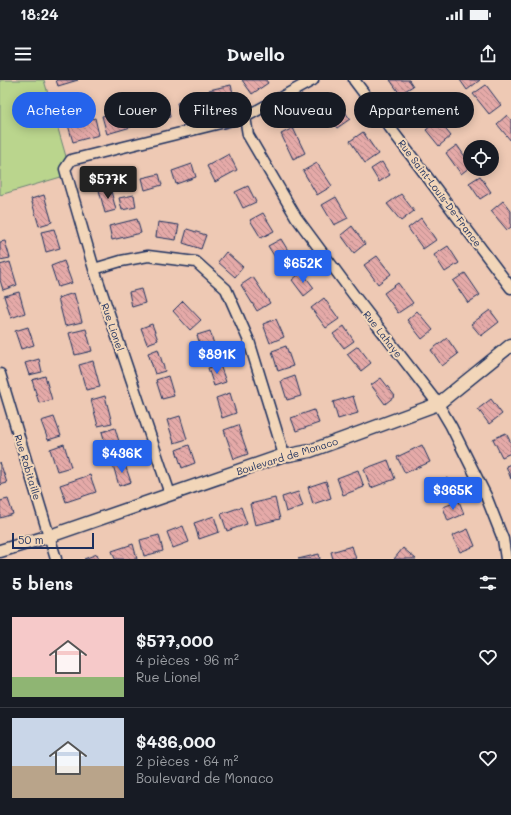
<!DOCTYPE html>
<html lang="fr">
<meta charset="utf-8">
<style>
:root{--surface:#171b24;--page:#20242c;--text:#f1f3f6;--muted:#9ea1a6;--line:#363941;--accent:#2563eb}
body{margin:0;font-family:Mali,sans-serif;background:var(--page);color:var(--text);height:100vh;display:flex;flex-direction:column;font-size:15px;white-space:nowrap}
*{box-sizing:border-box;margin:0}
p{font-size:13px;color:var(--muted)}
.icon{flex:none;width:22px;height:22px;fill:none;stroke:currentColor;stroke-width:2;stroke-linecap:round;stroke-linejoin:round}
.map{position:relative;height:479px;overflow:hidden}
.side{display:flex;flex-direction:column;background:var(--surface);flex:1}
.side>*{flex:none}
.banner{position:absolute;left:12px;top:12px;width:487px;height:36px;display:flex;gap:8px}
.fabs{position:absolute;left:463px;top:60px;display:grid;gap:8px}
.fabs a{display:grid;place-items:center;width:36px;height:36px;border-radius:50%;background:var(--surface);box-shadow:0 2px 10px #0003;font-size:20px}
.scale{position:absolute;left:12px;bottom:10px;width:82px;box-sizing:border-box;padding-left:4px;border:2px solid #1b2f5e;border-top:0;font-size:11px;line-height:14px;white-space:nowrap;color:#1b2f5e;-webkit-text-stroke:3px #f2d6b9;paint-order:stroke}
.price{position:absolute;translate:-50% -34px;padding:0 9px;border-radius:4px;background:var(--accent);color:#fff;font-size:13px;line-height:26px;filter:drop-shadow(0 1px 2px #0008)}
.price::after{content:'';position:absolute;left:50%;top:24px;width:12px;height:9px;margin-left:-6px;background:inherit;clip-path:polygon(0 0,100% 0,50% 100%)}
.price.on{background:#222;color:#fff}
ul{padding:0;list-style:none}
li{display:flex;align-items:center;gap:12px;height:100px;padding:0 12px}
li+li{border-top:1px solid var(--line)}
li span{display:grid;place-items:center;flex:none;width:112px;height:80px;border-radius:0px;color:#555}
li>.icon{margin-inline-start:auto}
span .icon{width:48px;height:48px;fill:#fffc;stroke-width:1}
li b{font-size:17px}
h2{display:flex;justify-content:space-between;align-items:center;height:48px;padding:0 12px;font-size:17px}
.chip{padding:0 14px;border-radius:18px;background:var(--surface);box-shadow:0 2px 10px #0003;font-size:14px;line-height:36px}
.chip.on{background:var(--accent);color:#fff}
.status{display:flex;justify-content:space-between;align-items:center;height:28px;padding:0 20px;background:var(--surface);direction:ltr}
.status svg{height:11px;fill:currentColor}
header{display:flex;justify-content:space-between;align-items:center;height:52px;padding:0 12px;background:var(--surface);font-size:18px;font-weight:700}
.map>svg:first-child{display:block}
.park{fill:#bad58d;stroke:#6a8276}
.building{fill:url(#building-back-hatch);stroke:#1b2f5e}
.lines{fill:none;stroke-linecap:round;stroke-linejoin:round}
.minor-casing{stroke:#1b2f5e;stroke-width:13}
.tertiary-casing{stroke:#1b2f5e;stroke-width:15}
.minor{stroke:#f2d6b9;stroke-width:10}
.tertiary{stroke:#f2d6b9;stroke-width:12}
.labels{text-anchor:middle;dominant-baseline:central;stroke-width:4;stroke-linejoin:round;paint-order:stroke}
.street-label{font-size:10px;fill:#1b2f5e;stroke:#f2d6b9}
</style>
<div class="status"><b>18:24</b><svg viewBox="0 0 49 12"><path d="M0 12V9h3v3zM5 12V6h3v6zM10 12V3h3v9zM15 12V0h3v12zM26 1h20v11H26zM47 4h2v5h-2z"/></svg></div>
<header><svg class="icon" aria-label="menu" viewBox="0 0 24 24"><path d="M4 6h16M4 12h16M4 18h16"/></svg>Dwello<svg class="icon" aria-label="share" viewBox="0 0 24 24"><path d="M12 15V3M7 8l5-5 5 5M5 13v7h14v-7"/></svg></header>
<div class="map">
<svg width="511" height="479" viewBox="0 0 511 479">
<defs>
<pattern id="building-back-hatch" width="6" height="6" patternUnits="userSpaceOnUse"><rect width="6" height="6" fill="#e5aaa8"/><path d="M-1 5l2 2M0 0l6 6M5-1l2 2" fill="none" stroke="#b98b8c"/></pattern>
</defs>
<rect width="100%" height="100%" fill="#eec9b4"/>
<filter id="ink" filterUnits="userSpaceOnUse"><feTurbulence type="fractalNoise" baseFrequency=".025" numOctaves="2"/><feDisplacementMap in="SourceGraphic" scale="8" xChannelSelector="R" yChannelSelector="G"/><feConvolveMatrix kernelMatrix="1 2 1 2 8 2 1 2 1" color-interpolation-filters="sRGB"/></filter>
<g filter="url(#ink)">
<path class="park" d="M 0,0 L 44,0 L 71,94 L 0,115 Z"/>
<path class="building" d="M 56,0 L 78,0 L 58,6 Z
M 242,0 L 266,0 L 268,3 L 252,14 Z
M 390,0 L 409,0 L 413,6 L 400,14 Z
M 460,0 L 480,0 L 467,10 Z
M 231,5 L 235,21 L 212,26 L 209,10 Z
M 486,5 L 501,25 L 489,34 L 473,14 Z
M 420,13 L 433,30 L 420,40 L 407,23 Z
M 202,15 L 206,27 L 181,35 L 177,23 Z
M 335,18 L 350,39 L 337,48 L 322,27 Z
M 167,22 L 170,37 L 143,43 L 140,28 Z
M 126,30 L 131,47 L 107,54 L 102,36 Z
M 507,35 L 511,40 L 511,61 L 497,44 Z
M 95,38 L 99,55 L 73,62 L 68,45 Z
M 438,40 L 451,56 L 439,66 L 426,50 Z
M 293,48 L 305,73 L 293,79 L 281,54 Z
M 363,52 L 378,74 L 365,83 L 350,61 Z
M 457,65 L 470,84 L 470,87 L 461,94 L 446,73 Z
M 229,74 L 237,90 L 215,102 L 207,86 Z
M 382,82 L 390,95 L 379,102 L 371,89 Z
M 317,83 L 332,106 L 317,115 L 303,91 Z
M 192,84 L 196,97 L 176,104 L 172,91 Z
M 159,94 L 162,105 L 145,110 L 142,98 Z
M 480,96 L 491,112 L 480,119 L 469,103 Z
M 248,106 L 256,122 L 243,128 L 235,112 Z
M 110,107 L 116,130 L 105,133 L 99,110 Z
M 401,114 L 414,131 L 401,141 L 387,124 Z
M 44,115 L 52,142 L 39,146 L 31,119 Z
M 134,115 L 136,127 L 122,130 L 119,118 Z
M 336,117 L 348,138 L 334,145 L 322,125 Z
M 503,121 L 511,131 L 511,147 L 507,150 L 491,131 Z
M 263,133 L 274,151 L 261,158 L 250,140 Z
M 421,138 L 436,160 L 423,169 L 408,148 Z
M 137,139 L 141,153 L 112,160 L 109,146 Z
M 158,142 L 179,145 L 176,160 L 156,157 Z
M 352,146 L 365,164 L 354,173 L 341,155 Z
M 54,149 L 60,168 L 46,172 L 41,152 Z
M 187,149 L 206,155 L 201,169 L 183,163 Z
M 281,159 L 295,182 L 283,190 L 268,166 Z
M 5,161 L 10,178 L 0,180 L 0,162 Z
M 448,166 L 459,183 L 445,192 L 434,175 Z
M 226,172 L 243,187 L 235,197 L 218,182 Z
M 377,176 L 391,194 L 378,204 L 364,185 Z
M 64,181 L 72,203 L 58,207 L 51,186 Z
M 10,182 L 17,205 L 3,210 L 0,200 L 0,185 Z
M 302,192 L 314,208 L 304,216 L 292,200 Z
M 465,193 L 480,215 L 468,223 L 453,201 Z
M 253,197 L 270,223 L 257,231 L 241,205 Z
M 398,203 L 413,223 L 398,233 L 384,213 Z
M 141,209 L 145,223 L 132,227 L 129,212 Z
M 19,212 L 25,233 L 11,238 L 4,216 Z
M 74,213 L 82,242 L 65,246 L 58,218 Z
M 324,218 L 339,239 L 326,248 L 311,228 Z
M 183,221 L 201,240 L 190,250 L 173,231 Z
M 490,230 L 499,242 L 481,256 L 471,244 Z
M 417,231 L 433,250 L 422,259 L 407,240 Z
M 276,239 L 284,257 L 270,263 L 263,244 Z
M 152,244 L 158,260 L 147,264 L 141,248 Z
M 344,246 L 354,261 L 344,268 L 333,254 Z
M 28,247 L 34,265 L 21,269 L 15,251 Z
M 86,249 L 92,271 L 75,275 L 69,253 Z
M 210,251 L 217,274 L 204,278 L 197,255 Z
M 447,258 L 458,274 L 442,286 L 431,270 Z
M 286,266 L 293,286 L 278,291 L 272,271 Z
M 358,266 L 371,283 L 361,291 L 347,274 Z
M 158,269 L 165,291 L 155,294 L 148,273 Z
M 39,279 L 42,292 L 29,295 L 25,283 Z
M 93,281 L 100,307 L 86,310 L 79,285 Z
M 220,285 L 226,302 L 214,306 L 208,288 Z
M 45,296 L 52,320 L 39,323 L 32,300 Z
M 168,296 L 174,316 L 162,319 L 156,300 Z
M 295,296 L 301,316 L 287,320 L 281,301 Z
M 381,298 L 395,316 L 385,324 L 371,305 Z
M 230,313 L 236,333 L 222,338 L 216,318 Z
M 105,316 L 112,343 L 98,346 L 91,320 Z
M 353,316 L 358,333 L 338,339 L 333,322 Z
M 491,319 L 502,334 L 489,344 L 478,329 Z
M 314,330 L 319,343 L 296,351 L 291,338 Z
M 180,336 L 187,359 L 174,363 L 167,340 Z
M 54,337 L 61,356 L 48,360 L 41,341 Z
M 238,345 L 248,374 L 234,379 L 224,350 Z
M 115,348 L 123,375 L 110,379 L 102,352 Z
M 506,353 L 511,363 L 511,373 L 502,377 L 493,359 Z
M 64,364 L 71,387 L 57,391 L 50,369 Z
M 189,365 L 195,383 L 182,388 L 176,370 Z
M 422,365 L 430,382 L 405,393 L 397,377 Z
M 388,380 L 395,399 L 371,408 L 364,389 Z
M 0,382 L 7,403 L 0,405 Z
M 124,382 L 131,402 L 119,406 L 113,385 Z
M 511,384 L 511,399 L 506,386 Z
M 358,390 L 364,407 L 343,415 L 337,398 Z
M 90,395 L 96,412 L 66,422 L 60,405 Z
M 447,398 L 452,409 L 438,416 L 433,406 Z
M 326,401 L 331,418 L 313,424 L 308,407 Z
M 298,412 L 303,426 L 286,432 L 282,417 Z
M 275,418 L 280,439 L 255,445 L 250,424 Z
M 8,419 L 13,434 L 0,438 L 0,421 Z
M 459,421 L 464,434 L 448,441 L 443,427 Z
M 241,427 L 247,444 L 227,451 L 221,434 Z
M 214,436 L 219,452 L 199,459 L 194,443 Z
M 183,446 L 189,462 L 173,468 L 167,452 Z
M 468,449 L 475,466 L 460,472 L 452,456 Z
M 159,455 L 163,471 L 144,476 L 140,460 Z
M 133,464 L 137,479 L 115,479 L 112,471 Z
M 352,466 L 356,479 L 333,479 L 331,472 Z
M 403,468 L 416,479 L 394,479 Z
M 97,474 L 99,479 L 84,479 Z
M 319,474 L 320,479 L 298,479 Z"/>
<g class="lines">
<g class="minor-casing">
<path id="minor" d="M 354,0 L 511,208
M 245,37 L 248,55 L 296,137 L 353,214 L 438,324 L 451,346 L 486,416 L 503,459 L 506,479
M 94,189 L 121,181 L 148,176 L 196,182 L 226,209 L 249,261 L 284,375
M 0,294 L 56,479
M 170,414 L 94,189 L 65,89 L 71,80 L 245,37 L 313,0"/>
</g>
<g class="tertiary-casing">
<path id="tertiary" d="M 0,471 L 50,456 L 284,375 L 289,375 L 310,371 L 438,324 L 511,265"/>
</g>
<use href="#minor" class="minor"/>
<use href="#tertiary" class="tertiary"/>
</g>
</g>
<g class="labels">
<g class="street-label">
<text transform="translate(440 113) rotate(53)">Rue Saint-Louis-De-France</text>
<text transform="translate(113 247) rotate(71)">Rue Lionel</text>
<text transform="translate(383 254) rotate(52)">Rue Lahaye</text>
<text transform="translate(287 376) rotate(-17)">Boulevard de Monaco</text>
<text transform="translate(28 387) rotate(73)">Rue Robitaille</text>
</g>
</g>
</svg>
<div class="fabs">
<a><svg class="icon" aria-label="locate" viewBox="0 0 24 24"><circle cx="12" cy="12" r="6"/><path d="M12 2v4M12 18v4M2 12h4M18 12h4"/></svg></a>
</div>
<div class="scale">50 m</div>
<b class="price on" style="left:108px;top:120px">$577K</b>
<b class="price" style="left:303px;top:204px">$652K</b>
<b class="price" style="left:217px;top:295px">$891K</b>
<b class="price" style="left:122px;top:394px">$436K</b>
<b class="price" style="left:453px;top:431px">$365K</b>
<div class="banner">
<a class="chip on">Acheter</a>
<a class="chip">Louer</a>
<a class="chip">Filtres</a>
<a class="chip">Nouveau</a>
<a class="chip">Appartement</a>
</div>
</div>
<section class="side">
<h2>5 biens<svg class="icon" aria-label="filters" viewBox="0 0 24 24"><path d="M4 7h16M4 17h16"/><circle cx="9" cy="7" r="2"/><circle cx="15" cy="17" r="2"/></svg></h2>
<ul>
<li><span style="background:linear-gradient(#f6c9c9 75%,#8fb573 0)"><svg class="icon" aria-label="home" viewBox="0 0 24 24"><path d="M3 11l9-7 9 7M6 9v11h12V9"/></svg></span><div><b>$577,000</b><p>4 pièces · 96 m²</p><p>Rue Lionel</p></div><svg class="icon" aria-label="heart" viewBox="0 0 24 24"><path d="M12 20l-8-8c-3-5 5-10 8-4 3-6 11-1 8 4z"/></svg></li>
<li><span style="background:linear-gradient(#c9d6e8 60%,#b9a48a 0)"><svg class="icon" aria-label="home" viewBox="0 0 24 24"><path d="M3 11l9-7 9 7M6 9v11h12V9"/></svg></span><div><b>$436,000</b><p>2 pièces · 64 m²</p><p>Boulevard de Monaco</p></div><svg class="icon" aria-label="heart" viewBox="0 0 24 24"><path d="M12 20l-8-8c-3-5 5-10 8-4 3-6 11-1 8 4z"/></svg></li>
</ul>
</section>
